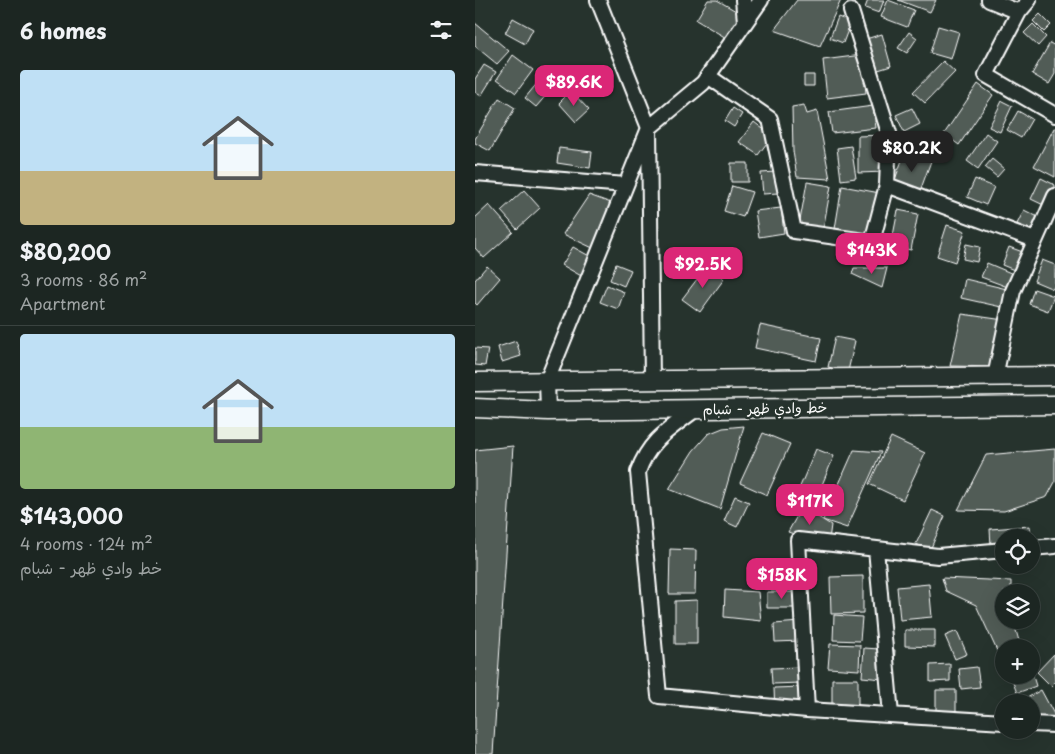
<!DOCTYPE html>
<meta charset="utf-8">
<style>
:root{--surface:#1c2622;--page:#29322f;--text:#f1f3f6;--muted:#a0a5a5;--line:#3a4340;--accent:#db2777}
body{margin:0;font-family:"Playpen Sans","Playpen Sans Arabic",sans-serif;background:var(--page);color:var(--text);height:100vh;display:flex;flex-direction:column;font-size:19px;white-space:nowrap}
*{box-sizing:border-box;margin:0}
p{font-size:16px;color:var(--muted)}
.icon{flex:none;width:28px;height:28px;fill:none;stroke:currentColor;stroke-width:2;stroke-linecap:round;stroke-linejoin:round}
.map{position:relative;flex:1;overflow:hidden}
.sheet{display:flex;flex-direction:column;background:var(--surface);width:475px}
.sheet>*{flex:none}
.controls{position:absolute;left:520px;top:529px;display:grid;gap:10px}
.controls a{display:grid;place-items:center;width:45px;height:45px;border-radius:50%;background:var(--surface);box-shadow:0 5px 20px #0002,0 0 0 1px var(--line);font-size:25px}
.price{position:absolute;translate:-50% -42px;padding:0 11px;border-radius:10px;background:var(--accent);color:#fff;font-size:16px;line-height:32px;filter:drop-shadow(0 1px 2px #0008)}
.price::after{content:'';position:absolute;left:50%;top:30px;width:15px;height:11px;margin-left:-8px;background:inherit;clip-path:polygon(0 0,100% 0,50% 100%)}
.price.active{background:#222;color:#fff}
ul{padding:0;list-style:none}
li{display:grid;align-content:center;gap:10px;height:265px;padding:0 20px}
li+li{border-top:1px solid var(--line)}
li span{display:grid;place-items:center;height:155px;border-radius:5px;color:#555}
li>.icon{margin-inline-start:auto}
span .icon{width:90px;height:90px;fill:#fffc;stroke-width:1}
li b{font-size:21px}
h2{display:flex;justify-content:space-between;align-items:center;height:60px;padding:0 20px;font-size:21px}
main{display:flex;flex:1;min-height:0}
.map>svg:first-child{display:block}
.building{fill:#515c57;stroke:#fff}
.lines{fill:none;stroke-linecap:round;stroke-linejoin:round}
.minor-casing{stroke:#fff;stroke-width:18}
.major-casing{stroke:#fff;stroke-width:21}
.minor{stroke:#26332d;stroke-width:14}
.major{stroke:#26332d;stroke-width:18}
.labels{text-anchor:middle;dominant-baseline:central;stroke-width:5;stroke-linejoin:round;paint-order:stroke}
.street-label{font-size:14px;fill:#fff;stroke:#26332d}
</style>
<main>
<section class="sheet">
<h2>6 homes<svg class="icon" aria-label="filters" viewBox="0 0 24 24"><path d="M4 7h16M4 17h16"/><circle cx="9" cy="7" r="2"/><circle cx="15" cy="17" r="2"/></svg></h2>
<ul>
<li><span style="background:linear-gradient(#bfe0f5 65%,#c2b280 0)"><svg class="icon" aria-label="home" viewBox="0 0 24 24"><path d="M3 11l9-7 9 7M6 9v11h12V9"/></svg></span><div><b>$80,200</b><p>3 rooms · 86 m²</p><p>Apartment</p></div></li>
<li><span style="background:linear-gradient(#bfe0f5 60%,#8fb573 0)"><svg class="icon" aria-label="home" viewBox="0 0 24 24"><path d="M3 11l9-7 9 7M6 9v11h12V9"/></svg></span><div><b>$143,000</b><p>4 rooms · 124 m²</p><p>خط وادي ظهر - شبام</p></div></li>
</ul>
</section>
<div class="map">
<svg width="580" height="754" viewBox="0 0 580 754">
<rect width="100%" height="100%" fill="#26332d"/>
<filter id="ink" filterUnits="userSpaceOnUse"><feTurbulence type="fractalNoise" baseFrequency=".02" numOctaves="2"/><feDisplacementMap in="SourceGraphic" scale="10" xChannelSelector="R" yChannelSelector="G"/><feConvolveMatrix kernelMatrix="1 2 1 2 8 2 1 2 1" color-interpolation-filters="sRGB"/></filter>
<g filter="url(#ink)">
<path class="building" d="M 233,0 L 242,0 L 268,15 L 253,39 L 221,20 Z
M 322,0 L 366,0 L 345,46 L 299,30 Z
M 393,0 L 409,0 L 404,13 L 390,8 Z
M 413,0 L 439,10 L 432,27 L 406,17 Z
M 423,0 L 461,0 L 455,12 Z
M 565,14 L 576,25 L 569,32 L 558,21 Z
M 363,17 L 376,22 L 368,43 L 355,38 Z
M 38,18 L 58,29 L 50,44 L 30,33 Z
M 0,23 L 34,51 L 22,64 L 0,46 Z
M 558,24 L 571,37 L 563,46 L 549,33 Z
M 463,26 L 484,32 L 476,59 L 455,53 Z
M 434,32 L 442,38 L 432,53 L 423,48 Z
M 407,34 L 416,66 L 400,71 L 391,39 Z
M 575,43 L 580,46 L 580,74 L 574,84 L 557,74 Z
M 38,55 L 58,70 L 41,93 L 22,79 Z
M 387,55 L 391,93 L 352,98 L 348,60 Z
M 468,61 L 480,72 L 450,103 L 438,92 Z
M 9,65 L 21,72 L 6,96 L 0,92 L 0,79 Z
M 69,75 L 80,85 L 61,107 L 50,98 Z
M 329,75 L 339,75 L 339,86 L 329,86 Z
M 503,84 L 518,95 L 484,145 L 469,134 Z
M 96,91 L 114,110 L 101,122 L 84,103 Z
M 24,98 L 40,108 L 15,151 L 0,143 L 0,139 Z
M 527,101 L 537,106 L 525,132 L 514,127 Z
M 329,105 L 332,114 L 342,111 L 355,179 L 322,177 L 318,151 L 317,107 Z
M 398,106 L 401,128 L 357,133 L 354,112 Z
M 258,108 L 267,114 L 259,127 L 250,121 Z
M 437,108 L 445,124 L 429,132 L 421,115 Z
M 543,111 L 557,119 L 546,138 L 532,130 Z
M 279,122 L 297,136 L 283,155 L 264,142 Z
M 579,128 L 580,128 L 580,177 L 559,166 Z
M 511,133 L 522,141 L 503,169 L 492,161 Z
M 409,135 L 410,172 L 383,173 L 383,136 Z
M 376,146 L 381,178 L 366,180 L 362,148 Z
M 84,148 L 117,152 L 115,168 L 82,163 Z
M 430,152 L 456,161 L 444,194 L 418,185 Z
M 517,159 L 529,169 L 522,177 L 510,167 Z
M 256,163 L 273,163 L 273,182 L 256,182 Z
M 301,172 L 303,193 L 288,194 L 286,173 Z
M 566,178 L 580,185 L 579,210 L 556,199 Z
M 500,179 L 519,187 L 511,205 L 492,197 Z
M 332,182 L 356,186 L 348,230 L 324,226 Z
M 257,186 L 277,192 L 268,217 L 249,211 Z
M 367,186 L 405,193 L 402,244 L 358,241 Z
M 49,190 L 65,208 L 42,229 L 26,211 Z
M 114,195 L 136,203 L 134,222 L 122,250 L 88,234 Z
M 14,205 L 38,232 L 9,258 L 0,248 L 0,218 Z
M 306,208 L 309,233 L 284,237 L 280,211 Z
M 423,210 L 443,214 L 436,250 L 416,246 Z
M 549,210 L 565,218 L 557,236 L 540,228 Z
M 472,225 L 490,231 L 480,262 L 462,256 Z
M 491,244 L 505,247 L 502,262 L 488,259 Z
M 98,247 L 118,258 L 108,277 L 87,265 Z
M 534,247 L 556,255 L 549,274 L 527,265 Z
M 567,260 L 580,265 L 580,285 L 578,289 L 559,281 Z
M 512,263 L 543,276 L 538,289 L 506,277 Z
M 141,264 L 156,270 L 149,286 L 135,280 Z
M 12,266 L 25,278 L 2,305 L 0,303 L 0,280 Z
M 232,266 L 249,279 L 225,312 L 207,299 Z
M 379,268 L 412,268 L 407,288 L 377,274 Z
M 490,279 L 536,290 L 531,308 L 486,298 Z
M 132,285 L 149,292 L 143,309 L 125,302 Z
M 559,289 L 579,296 L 573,311 L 554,304 Z
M 487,314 L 536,321 L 525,367 L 475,366 Z
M 285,325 L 346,338 L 341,361 L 280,348 Z
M 360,337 L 380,341 L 373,371 L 353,367 Z
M 41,341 L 46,356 L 27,362 L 23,347 Z
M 0,348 L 13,349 L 10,366 L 0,365 Z
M 269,426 L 245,509 L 194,489 L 218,451 L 233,434 L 248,428 Z
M 288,433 L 315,444 L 292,495 L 265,483 Z
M 416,437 L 450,453 L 428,500 L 394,484 Z
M 38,446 L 18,754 L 0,754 L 0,450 Z
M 341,449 L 359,456 L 339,504 L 321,496 Z
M 580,449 L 580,482 L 572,497 L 529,511 L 483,510 L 511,455 Z
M 379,450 L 406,452 L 372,528 L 348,520 Z
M 260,496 L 274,502 L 262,527 L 249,521 Z
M 327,507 L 356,525 L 354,540 L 334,539 L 313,532 Z
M 457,510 L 470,516 L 455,550 L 441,544 Z
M 555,526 L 556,538 L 529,538 L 529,546 L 516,546 L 515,529 Z
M 195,549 L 221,550 L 220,594 L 194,594 Z
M 320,574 L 320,588 L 289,589 L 289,575 Z
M 388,576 L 388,613 L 356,614 L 355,577 Z
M 467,578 L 536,581 L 536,592 L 529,592 L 529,620 L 538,620 L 546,648 L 529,648 L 529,666 L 501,605 L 471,591 Z
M 454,584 L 457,617 L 425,620 L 422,587 Z
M 250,590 L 283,592 L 286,621 L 249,617 Z
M 292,592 L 322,592 L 322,608 L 292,608 Z
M 222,600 L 222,644 L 200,644 L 200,601 Z
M 359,615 L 387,617 L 385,641 L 358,640 Z
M 325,622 L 326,641 L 300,642 L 299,624 Z
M 430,630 L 460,630 L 460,647 L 430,646 Z
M 482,631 L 492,654 L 480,659 L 470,636 Z
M 355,644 L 385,645 L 384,670 L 353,668 Z
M 389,648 L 420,650 L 418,680 L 387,677 Z
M 579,654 L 580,682 L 576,686 L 562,672 Z
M 475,664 L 475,681 L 455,682 L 455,665 Z
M 325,667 L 326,683 L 297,684 L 296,668 Z
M 502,667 L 505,687 L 486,689 L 484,669 Z
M 557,673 L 561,686 L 542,693 L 537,680 L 551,675 L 556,675 Z
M 357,679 L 383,679 L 383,707 L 357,707 Z
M 327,687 L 328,711 L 300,713 L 299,688 Z
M 461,690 L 481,690 L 481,720 L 461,719 Z
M 566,690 L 580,716 L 580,719 L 556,723 L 556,702 L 545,702 Z"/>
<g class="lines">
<g class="minor-casing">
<path id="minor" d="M 123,0 L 174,128 L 177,380
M 268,0 L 270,21
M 514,0 L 544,12
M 554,0 L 544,12 L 511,75 L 580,115
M 233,76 L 295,119 L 319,231 L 397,242 L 412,185 L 414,133 L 376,11
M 0,173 L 151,185
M 412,185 L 560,240
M 520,377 L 538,291 L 580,196
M 221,409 C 195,429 174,440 163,472 L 184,696 L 332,710 L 529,722
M 73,411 L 72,381 L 174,128 L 228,83 L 286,0
M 556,548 L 580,546
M 401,549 L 416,715
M 332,710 L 323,540 L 463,556 L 529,550
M 556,724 L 580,725"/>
</g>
<g class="major-casing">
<path id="major" d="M 0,382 L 580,376
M 0,408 L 73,411 L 580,405"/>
</g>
<use href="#minor" class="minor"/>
<use href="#major" class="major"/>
</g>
</g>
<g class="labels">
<g class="street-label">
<text transform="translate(290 408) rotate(-1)">خط وادي ظهر - شبام</text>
</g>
</g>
</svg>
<div class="controls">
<a><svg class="icon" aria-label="locate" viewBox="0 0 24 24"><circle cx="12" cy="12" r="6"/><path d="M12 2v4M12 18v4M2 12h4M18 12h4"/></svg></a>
<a><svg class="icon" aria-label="layers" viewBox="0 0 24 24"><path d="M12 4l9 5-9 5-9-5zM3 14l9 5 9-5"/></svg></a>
<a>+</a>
<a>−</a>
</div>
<b class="price" style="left:99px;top:107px">$89.6K</b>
<b class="price active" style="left:437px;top:173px">$80.2K</b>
<b class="price" style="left:397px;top:275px">$143K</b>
<b class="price" style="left:228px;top:289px">$92.5K</b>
<b class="price" style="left:335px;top:526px">$117K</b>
<b class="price" style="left:307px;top:600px">$158K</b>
</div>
</main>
